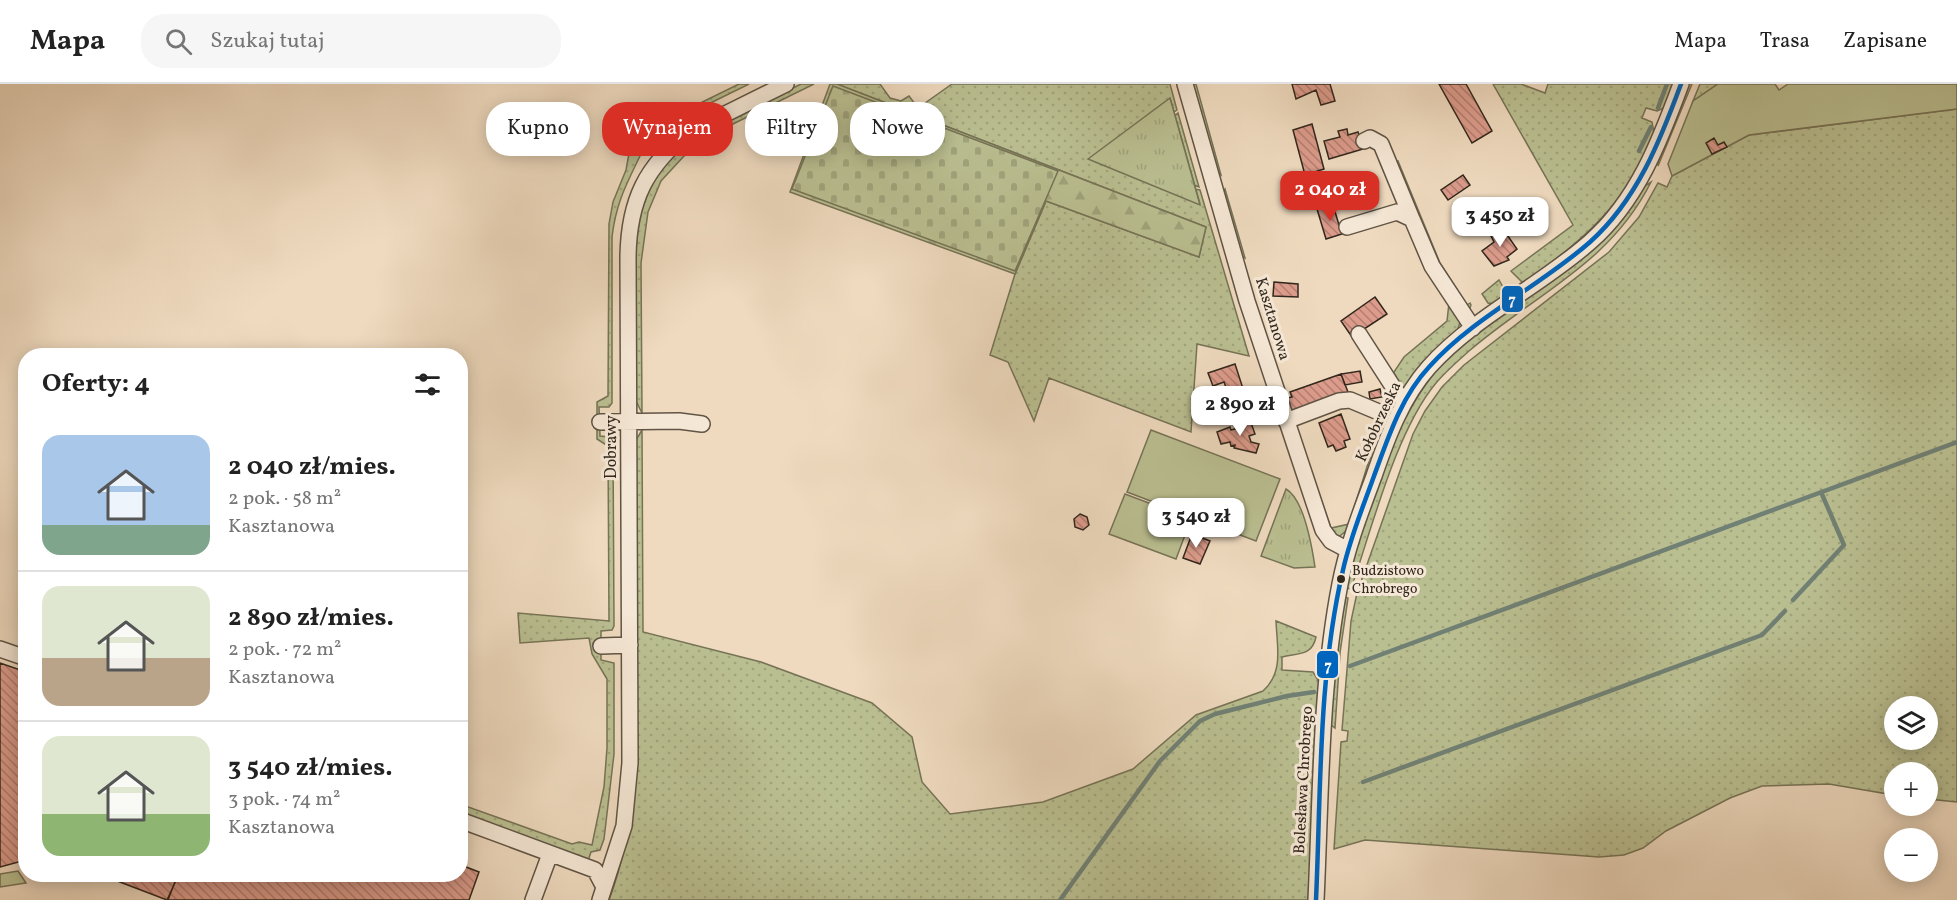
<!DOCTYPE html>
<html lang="pl">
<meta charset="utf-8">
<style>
:root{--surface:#fff;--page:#f6f6f6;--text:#222;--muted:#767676;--line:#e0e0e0;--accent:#d93025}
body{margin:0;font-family:Vollkorn,serif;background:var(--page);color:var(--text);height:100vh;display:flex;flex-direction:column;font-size:22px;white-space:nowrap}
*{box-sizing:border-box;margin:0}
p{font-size:20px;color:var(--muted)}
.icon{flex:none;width:33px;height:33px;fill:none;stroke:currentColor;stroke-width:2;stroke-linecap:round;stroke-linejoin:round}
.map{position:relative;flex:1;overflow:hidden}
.sheet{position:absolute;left:18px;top:264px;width:450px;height:534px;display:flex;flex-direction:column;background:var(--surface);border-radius:24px;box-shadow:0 3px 15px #0003}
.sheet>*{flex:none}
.hud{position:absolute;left:486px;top:18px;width:570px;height:54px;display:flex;gap:12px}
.tools{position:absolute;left:1884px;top:612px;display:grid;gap:12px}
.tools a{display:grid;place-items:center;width:54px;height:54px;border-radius:50%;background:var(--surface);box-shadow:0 3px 15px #0003;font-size:30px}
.price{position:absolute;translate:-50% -51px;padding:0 14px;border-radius:12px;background:#fff;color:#222;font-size:20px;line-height:39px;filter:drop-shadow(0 2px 3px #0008)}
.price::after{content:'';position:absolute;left:50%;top:36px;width:18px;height:14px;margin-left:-9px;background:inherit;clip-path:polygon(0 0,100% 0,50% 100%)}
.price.current{background:var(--accent);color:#fff}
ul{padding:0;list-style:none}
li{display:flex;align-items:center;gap:18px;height:150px;padding:0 24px}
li+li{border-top:2px solid var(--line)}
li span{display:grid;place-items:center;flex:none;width:168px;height:120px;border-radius:18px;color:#555}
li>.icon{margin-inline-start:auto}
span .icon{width:72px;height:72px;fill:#fffc;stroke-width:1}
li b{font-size:26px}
h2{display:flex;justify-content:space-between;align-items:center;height:72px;padding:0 24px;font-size:26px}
.pill{padding:0 21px;border-radius:24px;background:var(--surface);box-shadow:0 3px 15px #0003;font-size:21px;line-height:54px}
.pill.current{background:var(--accent);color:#fff}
header{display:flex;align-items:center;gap:36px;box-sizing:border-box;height:84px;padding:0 30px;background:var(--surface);border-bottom:2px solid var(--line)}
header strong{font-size:28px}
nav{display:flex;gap:33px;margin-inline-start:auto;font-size:21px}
.search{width:420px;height:54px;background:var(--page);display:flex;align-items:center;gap:15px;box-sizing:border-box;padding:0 21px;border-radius:24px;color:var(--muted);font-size:22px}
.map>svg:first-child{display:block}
.grass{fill:url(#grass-dots);stroke:#767356;stroke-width:1.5;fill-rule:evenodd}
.forest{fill:url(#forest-firs);stroke:#767356;stroke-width:1.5}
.cemetery{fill:url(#cemetery-stones);stroke:#767356;stroke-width:1.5}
.park{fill:url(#park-tufts);stroke:#767356;stroke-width:1.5}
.garden{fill:#babf91;stroke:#767356;stroke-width:1.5}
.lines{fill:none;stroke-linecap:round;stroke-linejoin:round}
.stream{stroke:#708074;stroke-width:4.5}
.building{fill:url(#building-back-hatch);stroke:#31271c;stroke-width:1.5}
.minor-casing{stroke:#605445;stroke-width:18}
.minor{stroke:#f5e7d5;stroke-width:15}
.bus-1-casing{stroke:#f5e7d5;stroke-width:9}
.bus-1{stroke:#0065bd;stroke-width:4.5}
.bus-dot{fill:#31271c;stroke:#f5e7d5;stroke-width:2}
.labels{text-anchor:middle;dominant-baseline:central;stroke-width:6;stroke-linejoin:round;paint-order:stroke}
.bus-label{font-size:14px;fill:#31271c;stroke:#f5e7d5;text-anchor:start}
.street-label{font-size:16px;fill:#31271c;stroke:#f5e7d5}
.line-badge{stroke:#f5e7d5;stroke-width:2}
.badge-label{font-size:16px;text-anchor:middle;font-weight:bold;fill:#fff}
</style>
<header>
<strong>Mapa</strong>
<div class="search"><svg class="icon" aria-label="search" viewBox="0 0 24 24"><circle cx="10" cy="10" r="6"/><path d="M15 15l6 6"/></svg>Szukaj tutaj</div>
<nav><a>Mapa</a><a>Trasa</a><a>Zapisane</a></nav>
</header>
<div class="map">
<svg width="1957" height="816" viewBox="0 0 1957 816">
<defs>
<pattern id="grass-dots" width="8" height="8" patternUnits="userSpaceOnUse" patternTransform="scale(1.5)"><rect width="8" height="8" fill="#babf91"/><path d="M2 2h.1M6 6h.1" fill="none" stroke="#a0a47c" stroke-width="1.8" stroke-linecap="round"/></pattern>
<pattern id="forest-firs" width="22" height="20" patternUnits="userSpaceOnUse" patternTransform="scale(1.5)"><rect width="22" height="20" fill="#babf91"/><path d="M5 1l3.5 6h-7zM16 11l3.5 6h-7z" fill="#a0a47c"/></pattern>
<pattern id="cemetery-stones" width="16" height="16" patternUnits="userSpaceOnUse" patternTransform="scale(1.5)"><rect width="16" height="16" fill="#babf91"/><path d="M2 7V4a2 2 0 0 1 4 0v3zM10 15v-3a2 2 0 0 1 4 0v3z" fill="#a0a47c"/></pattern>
<pattern id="park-tufts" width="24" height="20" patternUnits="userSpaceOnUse" patternTransform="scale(1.5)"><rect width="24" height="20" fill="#babf91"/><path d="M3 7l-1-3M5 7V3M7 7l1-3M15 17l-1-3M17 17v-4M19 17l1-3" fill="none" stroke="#a0a47c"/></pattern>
<pattern id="building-back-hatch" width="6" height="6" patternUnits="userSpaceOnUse" patternTransform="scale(1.5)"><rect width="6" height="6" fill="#dc9b8b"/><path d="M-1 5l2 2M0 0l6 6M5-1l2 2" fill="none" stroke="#b37e71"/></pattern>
</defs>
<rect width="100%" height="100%" fill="#efdabf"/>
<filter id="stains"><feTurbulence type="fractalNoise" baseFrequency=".00333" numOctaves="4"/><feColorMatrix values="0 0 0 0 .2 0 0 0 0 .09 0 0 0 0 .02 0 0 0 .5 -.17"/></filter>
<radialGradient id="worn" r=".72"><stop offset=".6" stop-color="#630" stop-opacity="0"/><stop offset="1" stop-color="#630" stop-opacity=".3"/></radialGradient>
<path class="grass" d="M 739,0 L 749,0 L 688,30 L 666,44 L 655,38 L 632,63 L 640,72 C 626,101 616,119 612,153 L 612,319 L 609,323 L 599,323 L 600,352 L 610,353 L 613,356 L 614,542 L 612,546 L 601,547 L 601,576 L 614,579 L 614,670 L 604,755 L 600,766 L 591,768 L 588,777 L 461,729 L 460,720 L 572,760 L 579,758 L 592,761 L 604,703 L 607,664 L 607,595 L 592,570 L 589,554 L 520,559 L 518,529 L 609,537 L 608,362 L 597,355 L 597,318 L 608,312 L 609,140 L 613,118 L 626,86 L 630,64 L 654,37 L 678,30 Z
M 801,0 L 814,0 L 731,41 L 684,72 L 661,97 L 648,128 L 641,179 L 642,329 L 636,317 C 635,283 635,250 635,216 C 635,152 634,98 691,56 C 724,32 765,18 801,0 Z
M 837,0 L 880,0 L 890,14 L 901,17 L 909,12 L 918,24 L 952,0 L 1170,0 L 1177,26 L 1174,28 L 1170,14 L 1200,120 L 1195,105 L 1200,106 L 1249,272 L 1197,260 L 1191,348 L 1049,294 L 1034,337 L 1008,278 L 990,271 L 1015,190 L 1046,117 L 1199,173 L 1206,143 Z
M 1193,0 L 1196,0 L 1221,91 L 1218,89 Z
M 1493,0 L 1521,0 L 1545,9 L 1548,0 L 1674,0 L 1664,24 L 1657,27 L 1646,24 L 1642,34 L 1652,38 L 1654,49 C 1625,122 1585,155 1523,199 L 1511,187 L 1573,141 Z
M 1688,0 L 1692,0 L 1658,82 L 1658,75 Z
M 1700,0 L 1718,0 L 1693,17 Z
M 1957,25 L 1957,718 L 1928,715 L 1928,688 L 1894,688 L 1894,711 L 1829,700 L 1762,702 L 1730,714 L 1666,747 L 1643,764 L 1624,771 L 1599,773 L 1365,756 L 1334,765 L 1341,658 L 1347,657 L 1348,647 L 1342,646 L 1351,537 L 1357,509 L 1413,350 L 1425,327 L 1442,303 L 1464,281 L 1609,168 L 1639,133 L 1658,99 L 1667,103 L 1672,92 L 1749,51 ZM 1894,622 L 1928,622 L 1928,656 L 1894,656 Z
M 1178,29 L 1199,103 L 1194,101 L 1175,32 Z
M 1398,77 L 1440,179 L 1467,221 L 1470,219 L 1471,221 L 1468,229 L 1445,195 L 1395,78 Z
M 1651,98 C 1610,180 1535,210 1469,267 C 1458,277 1446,287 1436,299 C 1396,347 1372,444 1351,505 L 1346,504 C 1359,438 1398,324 1446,276 C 1487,236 1541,210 1584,173 C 1608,153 1624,127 1643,103 Z
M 1225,105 L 1245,174 L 1241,172 L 1223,108 Z
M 1499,196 L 1507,210 L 1493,220 L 1488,219 L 1482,210 Z
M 1449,219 L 1461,235 L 1457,248 L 1431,270 L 1403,305 L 1392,291 L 1404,273 L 1447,237 Z
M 1383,332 L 1387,340 L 1348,445 L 1340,452 L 1335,451 L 1329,441 L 1296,343 L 1331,444 L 1349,440 Z
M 642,346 L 643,548 L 761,578 L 872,619 L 912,653 L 922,698 L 950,730 L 1043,718 L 1133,685 L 1196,631 L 1263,607 C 1284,588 1277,563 1276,537 L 1316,553 C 1312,572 1299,569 1282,573 L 1282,586 L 1313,588 L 1321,601 L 1310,816 L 609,816 C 641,731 637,643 637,554 C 636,488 636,422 636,356 Z
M 1344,513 L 1348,514 L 1340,569 L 1335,644 L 1331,641 L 1336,569 Z"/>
<path class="forest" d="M 830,0 L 837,0 L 1206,143 L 1199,173 L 1046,117 L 1015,190 L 790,108 Z"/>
<path class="cemetery" d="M 833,2 L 1058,87 L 1015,187 L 792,105 Z"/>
<path class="park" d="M 1170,14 L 1174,28 L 1200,121 L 1088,75 Z
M 1286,405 C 1304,415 1312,463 1315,483 L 1294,484 L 1261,472 Z"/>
<path class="garden" d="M 1718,0 L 1775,0 L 1779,6 L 1788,0 L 1957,0 L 1957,25 L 1749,51 L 1672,92 L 1668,80 L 1693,17 Z
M 1151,346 L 1280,395 L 1256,457 L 1127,408 Z
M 1125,410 L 1191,435 L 1176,475 L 1109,450 Z
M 18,787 L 26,799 L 0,803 L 0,790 Z"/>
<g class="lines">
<path class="stream" d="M 1658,24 L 1667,0
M 1639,67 L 1651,43
M 1793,516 L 1844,461 L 1821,408
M 1350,582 L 1957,358
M 1363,698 L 1762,551 L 1785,527
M 1060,816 L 1160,677 L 1200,637 L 1215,630 L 1287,612 L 1314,608"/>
</g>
<path class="building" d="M 1292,0 L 1330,0 L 1335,17 L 1321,21 L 1316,6 L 1296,15 Z
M 1439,0 L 1466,0 L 1492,47 L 1472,59 Z
M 1312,40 L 1324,85 L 1305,91 L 1293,46 Z
M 1347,45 L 1348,51 L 1358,48 L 1363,65 L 1329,75 L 1324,57 L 1340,53 L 1338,47 Z
M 1714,54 L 1718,61 L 1724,58 L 1727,63 L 1712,70 L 1706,59 Z
M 1463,91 L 1470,101 L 1448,116 L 1441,106 Z
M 1333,121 L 1339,141 L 1342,140 L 1345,149 L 1326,155 L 1317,125 Z
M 1503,145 L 1517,165 L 1507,173 L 1509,176 L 1494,182 L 1482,167 L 1494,158 L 1491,152 Z
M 1274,198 L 1298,200 L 1298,213 L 1273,212 Z
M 1375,213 L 1387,230 L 1352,253 L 1341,237 Z
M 1235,280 L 1247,317 L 1221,326 L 1217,313 L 1228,309 L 1224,298 L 1213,302 L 1208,289 Z
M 1360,287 L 1362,298 L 1345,301 L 1341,290 Z
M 1341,290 L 1348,308 L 1292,329 L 1287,314 L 1292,313 L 1290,308 Z
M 1380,305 L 1382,313 L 1370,315 L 1369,308 Z
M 1341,330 L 1350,355 L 1344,357 L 1346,363 L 1336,367 L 1333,361 L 1328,363 L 1319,339 Z
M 1250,336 L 1255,350 L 1249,352 L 1251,358 L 1259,360 L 1256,369 L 1234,364 L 1235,361 L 1231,362 L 1230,358 L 1221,360 L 1217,348 L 1230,343 L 1231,346 L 1238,344 L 1237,341 Z
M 1080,430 L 1087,433 L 1089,441 L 1083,446 L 1075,443 L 1074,435 Z
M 1192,450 L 1210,457 L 1200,480 L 1183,474 Z
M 0,579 L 26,588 L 26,776 L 0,783 Z
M 460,767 L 466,770 L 461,781 L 479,788 L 469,816 L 168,816 L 178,790 L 460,790 Z
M 99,790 L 178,790 L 178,792 L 167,816 Z"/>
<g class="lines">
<g class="minor-casing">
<path id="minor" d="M 1185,0 L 1247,217 L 1323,446 L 1331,457 L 1348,466
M 644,51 L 664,70
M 1364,57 L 1370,54 L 1381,60 L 1412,135
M 1347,143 L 1397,128 L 1412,135 L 1432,182 L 1473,244
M 1359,250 L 1397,309 L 1406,316
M 1286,337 L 1339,317 L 1350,316 L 1381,329
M 600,338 L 679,337 L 702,340
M 601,562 L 630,561
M 0,565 L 26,574
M 460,736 L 595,786 L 604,803
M 533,816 L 550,770
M 600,816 L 624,742 L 630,679 L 628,172 C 629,116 646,82 689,48 L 786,0
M 1316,816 C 1321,711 1320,603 1340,500 C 1347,463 1361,427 1374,392 C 1387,354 1402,313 1429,283 C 1475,232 1539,203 1590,158 C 1637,117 1660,57 1681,0"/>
</g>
<use href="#minor" class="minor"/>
<g class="bus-1-casing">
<path id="bus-1" d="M 1316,816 C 1321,707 1318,593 1343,486 C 1350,454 1363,423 1374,392 C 1388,354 1401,313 1429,283 C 1475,232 1539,203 1590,158 C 1637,116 1660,57 1681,0"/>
</g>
<use href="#bus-1" class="bus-1"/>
</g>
<circle class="bus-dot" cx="1341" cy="495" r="5"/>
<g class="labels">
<g class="bus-label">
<text x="1352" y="487">Budzistowo<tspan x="1352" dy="18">Chrobrego</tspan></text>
</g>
<g class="street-label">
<text transform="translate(1272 235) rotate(73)">Kasztanowa</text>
<text transform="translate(1379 338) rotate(-65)">Kołobrzeska</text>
<text transform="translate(612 363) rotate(-90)">Dobrawy</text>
<text transform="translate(1304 696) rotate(-87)">Bolesława Chrobrego</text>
</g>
</g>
<g class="line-badge">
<rect x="1501" y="201" width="23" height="28" rx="6" fill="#0065bd"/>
<rect x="1316" y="566" width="23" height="29" rx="6" fill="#0065bd"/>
</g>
<g class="badge-label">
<text x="1512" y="221">7</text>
<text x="1328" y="587">7</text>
</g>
<rect width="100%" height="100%" filter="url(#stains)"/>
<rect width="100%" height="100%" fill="url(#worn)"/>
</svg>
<div class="tools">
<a><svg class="icon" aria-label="layers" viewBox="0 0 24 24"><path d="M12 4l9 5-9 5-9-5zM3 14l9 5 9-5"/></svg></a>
<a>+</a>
<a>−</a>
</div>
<b class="price current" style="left:1330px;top:138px">2 040 zł</b>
<b class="price" style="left:1500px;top:164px">3 450 zł</b>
<b class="price" style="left:1240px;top:353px">2 890 zł</b>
<b class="price" style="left:1196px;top:465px">3 540 zł</b>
<div class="hud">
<a class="pill">Kupno</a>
<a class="pill current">Wynajem</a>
<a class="pill">Filtry</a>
<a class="pill">Nowe</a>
</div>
<section class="sheet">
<h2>Oferty: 4<svg class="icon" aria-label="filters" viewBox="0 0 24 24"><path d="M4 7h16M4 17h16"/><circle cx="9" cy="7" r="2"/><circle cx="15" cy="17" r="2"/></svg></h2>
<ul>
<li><span style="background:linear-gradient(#a9c7e8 75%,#7fa58c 0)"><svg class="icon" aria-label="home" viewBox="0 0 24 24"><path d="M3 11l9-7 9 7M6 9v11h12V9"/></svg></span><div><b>2 040 zł/mies.</b><p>2 pok. · 58 m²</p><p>Kasztanowa</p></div></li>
<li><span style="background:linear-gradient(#dfe7d0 60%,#b9a48a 0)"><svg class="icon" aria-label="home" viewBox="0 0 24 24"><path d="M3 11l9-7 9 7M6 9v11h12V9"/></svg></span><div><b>2 890 zł/mies.</b><p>2 pok. · 72 m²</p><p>Kasztanowa</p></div></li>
<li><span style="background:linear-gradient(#dfe7d0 65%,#8fb573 0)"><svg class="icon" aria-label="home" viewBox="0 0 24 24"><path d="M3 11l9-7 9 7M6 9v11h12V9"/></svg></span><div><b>3 540 zł/mies.</b><p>3 pok. · 74 m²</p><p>Kasztanowa</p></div></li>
</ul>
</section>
</div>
